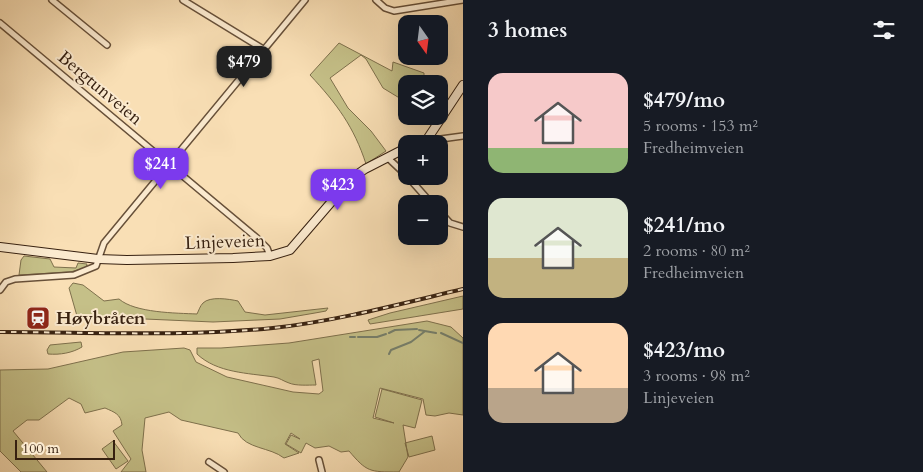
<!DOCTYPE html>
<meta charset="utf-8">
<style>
:root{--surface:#171b24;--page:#20242c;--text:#f1f3f6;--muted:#9ea1a6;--accent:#7c3aed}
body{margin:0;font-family:Cardo,serif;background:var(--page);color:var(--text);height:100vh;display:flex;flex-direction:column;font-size:19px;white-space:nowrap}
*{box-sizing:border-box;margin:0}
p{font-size:16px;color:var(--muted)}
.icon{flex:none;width:28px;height:28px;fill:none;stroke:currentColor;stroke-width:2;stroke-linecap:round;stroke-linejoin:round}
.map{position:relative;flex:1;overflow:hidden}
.details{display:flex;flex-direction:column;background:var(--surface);width:460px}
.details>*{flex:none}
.needle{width:32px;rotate:166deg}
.buttons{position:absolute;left:398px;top:15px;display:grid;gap:10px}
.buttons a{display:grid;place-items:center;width:50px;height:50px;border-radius:10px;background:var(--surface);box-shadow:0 5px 20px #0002;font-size:25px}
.scale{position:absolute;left:15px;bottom:12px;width:100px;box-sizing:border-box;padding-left:5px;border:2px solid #362010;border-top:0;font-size:14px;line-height:18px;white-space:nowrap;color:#362010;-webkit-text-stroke:4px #fbeacf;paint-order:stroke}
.price{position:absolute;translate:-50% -42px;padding:0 11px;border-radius:10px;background:var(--accent);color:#fff;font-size:16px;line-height:32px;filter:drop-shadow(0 1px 2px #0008)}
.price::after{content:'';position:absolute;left:50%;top:30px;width:15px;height:11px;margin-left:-8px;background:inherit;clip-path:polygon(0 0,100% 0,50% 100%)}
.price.selected{background:#222;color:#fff}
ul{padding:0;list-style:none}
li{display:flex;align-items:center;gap:15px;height:125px;padding:0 25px}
li span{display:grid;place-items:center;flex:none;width:140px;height:100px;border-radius:15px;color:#555}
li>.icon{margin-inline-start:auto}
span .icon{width:60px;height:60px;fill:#fffc;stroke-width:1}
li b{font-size:21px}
h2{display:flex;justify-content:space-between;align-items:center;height:60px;padding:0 25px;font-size:21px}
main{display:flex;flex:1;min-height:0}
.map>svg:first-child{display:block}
.green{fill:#c5c088;stroke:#7e704c}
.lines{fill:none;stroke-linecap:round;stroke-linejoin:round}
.stream{stroke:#757e6b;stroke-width:2}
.street-casing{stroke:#675039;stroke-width:8}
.secondary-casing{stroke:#362010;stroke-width:10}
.street{stroke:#fbeacf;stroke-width:5}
.secondary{stroke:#fbeacf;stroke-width:8}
.rail-casing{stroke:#362010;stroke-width:4}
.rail{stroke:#fbeacf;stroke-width:2;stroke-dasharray:5.5;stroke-linecap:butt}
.labels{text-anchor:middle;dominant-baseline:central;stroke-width:4;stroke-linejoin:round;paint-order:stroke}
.street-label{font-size:18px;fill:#362010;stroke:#fbeacf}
.poi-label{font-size:18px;font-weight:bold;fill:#362010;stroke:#fbeacf;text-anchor:start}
</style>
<main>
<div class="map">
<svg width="463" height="472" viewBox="0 0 463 472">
<rect width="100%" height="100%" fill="#f9dfb5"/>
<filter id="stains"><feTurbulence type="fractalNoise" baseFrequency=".004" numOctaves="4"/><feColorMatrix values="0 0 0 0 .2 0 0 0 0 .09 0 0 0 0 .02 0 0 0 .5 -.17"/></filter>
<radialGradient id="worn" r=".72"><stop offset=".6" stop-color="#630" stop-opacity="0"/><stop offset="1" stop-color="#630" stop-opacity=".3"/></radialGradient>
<path class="green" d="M 339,43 L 392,71 L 393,62 L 424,73 L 424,84 L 406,84 L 406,102 L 383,88 L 366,59 L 361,55 L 330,78 L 348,108 L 371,131 L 386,151 L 366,164 C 354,127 337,104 310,75 Z
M 24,256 L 50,259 L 54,267 L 76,268 L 78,263 L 87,264 L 86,268 L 70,272 L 19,275 L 21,260 Z
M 73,283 L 83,285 L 104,301 L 119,299 C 135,313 176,313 197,314 C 199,310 200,306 203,303 C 210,296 229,299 238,301 L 245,312 L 265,315 L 328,308 L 326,311 L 315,313 L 280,319 L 213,322 L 77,316 L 69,288 Z
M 463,296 L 463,309 L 370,324 L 368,320 L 390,313 Z
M 427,321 L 451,327 L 463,338 L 463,415 L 449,413 L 435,416 L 426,415 L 423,399 L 380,388 L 373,418 L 394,423 L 375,417 L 382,389 L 422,400 L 415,428 L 403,425 L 408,457 L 399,472 C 369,472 367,472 349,451 L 341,452 L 329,446 L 315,448 L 306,443 L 301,453 L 286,444 L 291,435 L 300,439 L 291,433 L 285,444 L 299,453 L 284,458 C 270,447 246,449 238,433 L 181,420 L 169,412 L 145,418 L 142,450 L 146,472 L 121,472 L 131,459 L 113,431 L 122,425 C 121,414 114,412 105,408 L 85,413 L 81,404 L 69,398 L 39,420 L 27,420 L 13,431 L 47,472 L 21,472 L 0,451 L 0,370 L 48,369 L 123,352 L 184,348 L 190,350 L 196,362 L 227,377 L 293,392 L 319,394 L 323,391 L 319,359 L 312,361 L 316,385 C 308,385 296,386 289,383 C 283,381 280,378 274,377 C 248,373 217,373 197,354 L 197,348 L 221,348 L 289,343 Z
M 81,342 L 82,347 C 72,353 60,355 48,354 L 47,350 L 50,345 Z
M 432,436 L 435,450 L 409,457 L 405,443 Z
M 113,441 L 128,461 L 116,469 L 102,449 Z"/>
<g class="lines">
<path class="stream" d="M 419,330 L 436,333
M 389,333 L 395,330 L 417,329
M 441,333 L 463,343
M 350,337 L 355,337
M 358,337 L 377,337 L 386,334
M 389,354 L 391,350 L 411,342 L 424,332"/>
<g class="street-casing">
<path id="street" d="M 52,0 L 107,45
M 183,0 L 263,49
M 376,0 L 385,8 L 394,11 L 463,0
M 0,23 L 257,238 L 267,248 L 270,256
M 426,141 L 463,136
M 388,158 L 406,175
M 407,176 L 432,204
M 439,211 L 450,223 L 463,227
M 0,290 L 6,282 L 15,279 L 74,275 L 96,266 L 104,243 L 305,0
M 319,460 L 322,472
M 209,462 L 224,472"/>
</g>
<g class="secondary-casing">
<path id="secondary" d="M 416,144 L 426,141 L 463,85
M 0,247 L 98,259 L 127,260 L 233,258 L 270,256 L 290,250 L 352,178 L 365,169 L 406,148"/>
</g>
<use href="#street" class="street"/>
<use href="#secondary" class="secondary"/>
<g class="rail-casing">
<path id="rail" d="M 0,332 C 91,332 183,337 273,328 C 337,321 400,304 463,289"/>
</g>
<use href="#rail" class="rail"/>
</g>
<defs>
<g id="station-square" transform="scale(1.25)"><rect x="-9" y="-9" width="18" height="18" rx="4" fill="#8f2418" stroke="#fbeacf"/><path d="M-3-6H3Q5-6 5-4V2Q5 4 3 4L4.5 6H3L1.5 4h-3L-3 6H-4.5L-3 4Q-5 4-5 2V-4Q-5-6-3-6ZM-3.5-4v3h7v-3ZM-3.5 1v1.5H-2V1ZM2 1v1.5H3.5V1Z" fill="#fff"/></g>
</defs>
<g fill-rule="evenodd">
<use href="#station-square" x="38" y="318"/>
</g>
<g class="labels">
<g class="street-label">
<text transform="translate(100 88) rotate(40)">Bergtunveien</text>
<text transform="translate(225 242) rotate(-2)">Linjeveien</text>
</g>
<g class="poi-label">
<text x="56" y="318">Høybråten</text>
</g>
</g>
<rect width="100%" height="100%" filter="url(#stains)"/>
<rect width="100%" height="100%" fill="url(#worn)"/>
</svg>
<div class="buttons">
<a><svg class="needle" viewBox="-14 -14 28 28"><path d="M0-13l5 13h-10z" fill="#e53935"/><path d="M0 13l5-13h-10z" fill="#9ea1a6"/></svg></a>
<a><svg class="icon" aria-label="layers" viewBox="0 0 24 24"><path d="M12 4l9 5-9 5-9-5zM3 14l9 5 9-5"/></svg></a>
<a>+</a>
<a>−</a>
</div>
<div class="scale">100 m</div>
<b class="price selected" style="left:244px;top:88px">$479</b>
<b class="price" style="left:161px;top:190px">$241</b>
<b class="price" style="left:338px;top:211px">$423</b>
</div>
<section class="details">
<h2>3 homes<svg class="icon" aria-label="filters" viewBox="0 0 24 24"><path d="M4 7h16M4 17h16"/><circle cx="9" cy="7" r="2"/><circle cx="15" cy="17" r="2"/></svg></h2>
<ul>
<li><span style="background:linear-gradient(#f6c9c9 75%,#8fb573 0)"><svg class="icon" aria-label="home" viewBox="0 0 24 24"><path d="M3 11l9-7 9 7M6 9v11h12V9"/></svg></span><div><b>$479/mo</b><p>5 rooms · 153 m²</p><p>Fredheimveien</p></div></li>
<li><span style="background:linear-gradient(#dfe7d0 60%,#c2b280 0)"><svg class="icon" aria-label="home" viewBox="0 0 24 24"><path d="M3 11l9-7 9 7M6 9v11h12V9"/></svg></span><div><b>$241/mo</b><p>2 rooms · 80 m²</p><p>Fredheimveien</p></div></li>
<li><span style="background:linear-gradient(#ffd9b3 65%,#b9a48a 0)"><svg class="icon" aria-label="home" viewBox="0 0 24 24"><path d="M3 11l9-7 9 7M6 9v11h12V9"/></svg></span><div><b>$423/mo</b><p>3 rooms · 98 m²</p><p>Linjeveien</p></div></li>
</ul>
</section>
</main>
